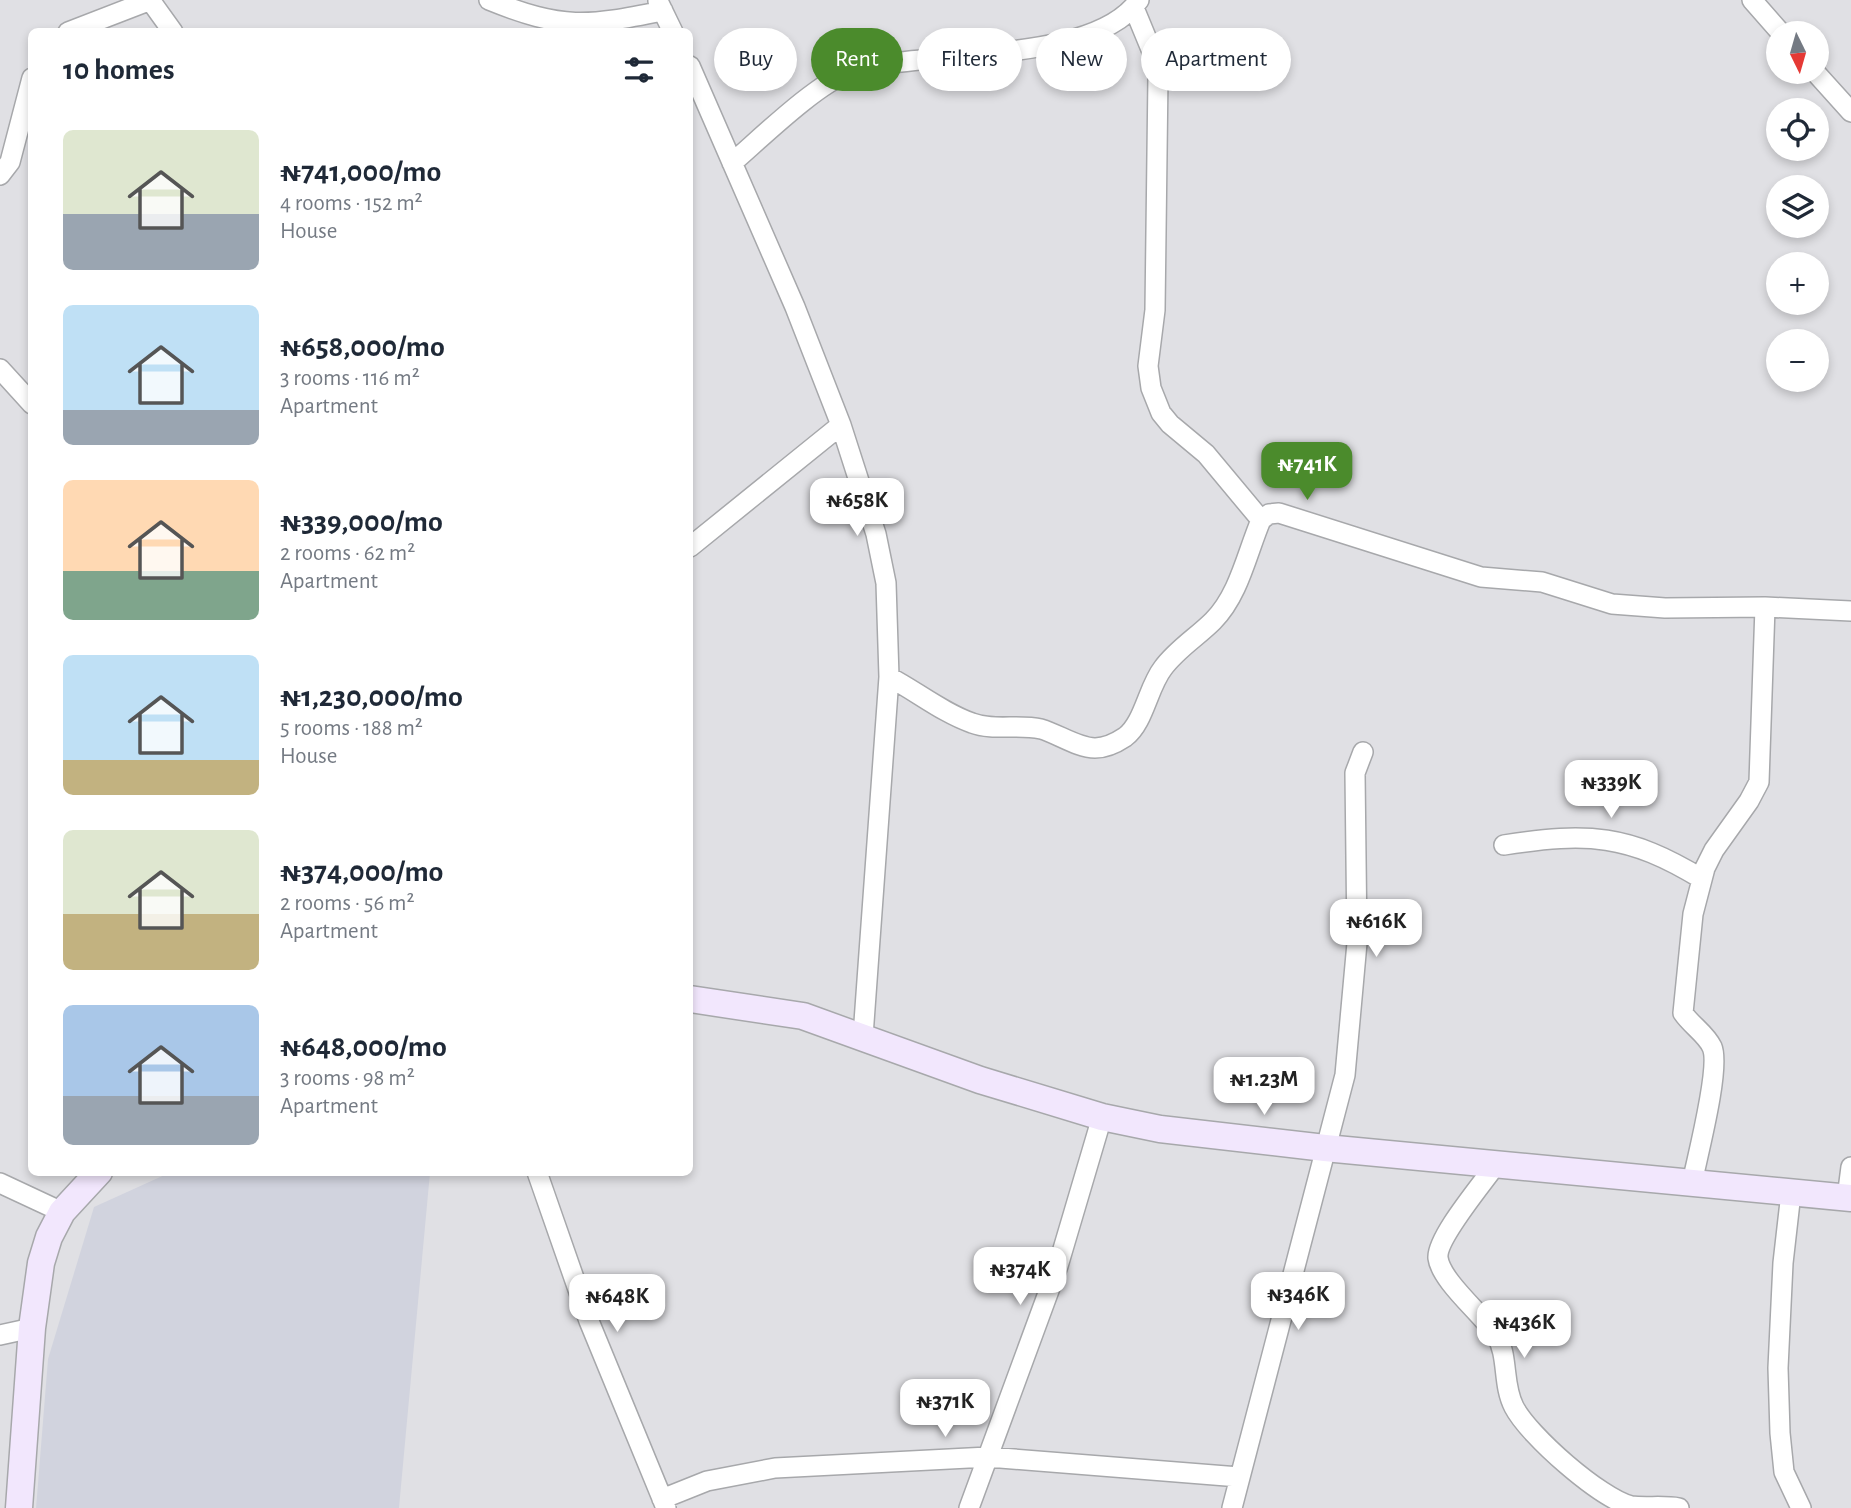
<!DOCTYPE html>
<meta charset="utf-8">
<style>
:root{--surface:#fff;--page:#f2f2f3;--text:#1f2937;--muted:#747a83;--accent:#4b8b2c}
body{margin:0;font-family:"Alegreya Sans",sans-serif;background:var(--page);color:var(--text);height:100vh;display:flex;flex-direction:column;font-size:26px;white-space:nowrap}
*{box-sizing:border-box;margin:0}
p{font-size:23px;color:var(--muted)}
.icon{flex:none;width:38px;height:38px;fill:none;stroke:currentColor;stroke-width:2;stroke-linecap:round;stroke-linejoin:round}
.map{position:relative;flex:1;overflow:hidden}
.details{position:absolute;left:28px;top:28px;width:665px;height:1148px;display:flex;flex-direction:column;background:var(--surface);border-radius:10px;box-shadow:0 4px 10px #0003}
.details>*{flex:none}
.banner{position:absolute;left:714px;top:28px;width:665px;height:63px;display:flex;gap:14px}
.needle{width:46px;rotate:175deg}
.buttons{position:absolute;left:1766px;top:21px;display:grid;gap:14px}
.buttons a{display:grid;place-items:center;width:63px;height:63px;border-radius:50%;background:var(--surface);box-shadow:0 4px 10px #0003;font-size:35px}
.price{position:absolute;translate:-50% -60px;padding:0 16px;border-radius:14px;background:#fff;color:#222;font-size:23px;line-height:46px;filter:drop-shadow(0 2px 4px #0008)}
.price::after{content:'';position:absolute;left:50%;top:42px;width:21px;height:16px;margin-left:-10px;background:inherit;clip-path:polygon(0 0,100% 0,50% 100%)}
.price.active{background:var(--accent);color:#fff}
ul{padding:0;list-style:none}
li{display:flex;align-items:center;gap:21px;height:175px;padding:0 35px}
li span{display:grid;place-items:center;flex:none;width:196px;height:140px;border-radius:10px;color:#555}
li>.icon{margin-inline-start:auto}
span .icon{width:84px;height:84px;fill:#fffc;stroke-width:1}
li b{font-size:30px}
h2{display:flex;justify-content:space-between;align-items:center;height:84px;padding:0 35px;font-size:30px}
.chip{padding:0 24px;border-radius:32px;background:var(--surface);box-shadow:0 4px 10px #0003;font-size:24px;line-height:63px}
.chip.active{background:var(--accent);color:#fff}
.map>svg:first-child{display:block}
.built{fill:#d1d3de}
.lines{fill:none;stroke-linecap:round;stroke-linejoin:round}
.street-casing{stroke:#a7a8ab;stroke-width:22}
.secondary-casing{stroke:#a7a8ab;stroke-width:29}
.street{stroke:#fff;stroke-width:19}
.secondary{stroke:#f2e7fd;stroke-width:26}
</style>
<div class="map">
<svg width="1851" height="1508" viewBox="0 0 1851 1508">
<rect width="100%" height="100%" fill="#e0e0e4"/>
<path class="built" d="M 169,1173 L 430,1173 L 399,1508 L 36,1508 L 48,1359 L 94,1207 Z"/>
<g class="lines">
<g class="street-casing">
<path id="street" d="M 150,0 L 173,32
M 489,0 C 563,30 587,26 663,11
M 1752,0 L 1781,33
M 658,1 L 673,32
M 1134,8 L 1153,54 L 1158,76 L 1155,310 L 1148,366 L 1151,388 L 1161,413 L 1170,424 L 1206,454 L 1261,520
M 68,32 L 151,0
M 690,66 L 795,307 L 841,425 L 876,534 L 886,583 L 889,677 L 863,1036
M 1815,72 L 1851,112
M 732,163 C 761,138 816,84 850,72 C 924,48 1093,66 1139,0
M 0,175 L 10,162 L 32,78
M 0,369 L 32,404
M 690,547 L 841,425
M 889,677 C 916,691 943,713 972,723 C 993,731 1018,724 1041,729 C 1058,734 1078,748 1095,748 C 1106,748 1116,743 1125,737 C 1144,723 1148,687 1163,668 C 1177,649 1197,637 1213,621 C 1239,595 1247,553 1261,520 L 1269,514 L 1279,513 L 1481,577 L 1542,582 L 1612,604 L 1665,608 L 1765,607 L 1851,611
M 1504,845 C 1588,832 1628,834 1702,879
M 1497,1163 C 1484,1182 1436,1238 1438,1258 C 1441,1281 1482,1314 1496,1335 C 1509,1356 1502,1384 1514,1407 C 1529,1436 1600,1498 1631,1506 C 1646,1508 1663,1505 1679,1508
M 537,1172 L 589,1321 L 666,1508
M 0,1183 L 62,1212
M 1692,1183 C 1697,1158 1721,1067 1712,1047 C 1706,1034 1691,1025 1683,1013 L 1693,914 L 1705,868 L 1714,850 L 1749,801 L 1759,782 L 1765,607
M 1791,1193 L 1783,1263 L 1778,1368 L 1780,1433 L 1784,1472 L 1801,1508
M 1847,1198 L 1851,1167
M 0,1335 L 32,1328
M 662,1499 L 707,1481 L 775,1468 L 988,1457 L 1239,1477
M 969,1508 L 1058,1266 L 1102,1117
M 1232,1508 L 1345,1075 L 1357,943 L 1355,773 L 1363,752"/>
</g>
<g class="secondary-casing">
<path id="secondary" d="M 690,999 L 803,1016 L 980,1080 L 1102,1117 L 1160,1129 L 1325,1148 L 1851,1198
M 19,1508 L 32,1328 L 41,1263 L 49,1237 L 62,1212 L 99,1172"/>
</g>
<use href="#street" class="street"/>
<use href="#secondary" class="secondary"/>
</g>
</svg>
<div class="buttons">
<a><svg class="needle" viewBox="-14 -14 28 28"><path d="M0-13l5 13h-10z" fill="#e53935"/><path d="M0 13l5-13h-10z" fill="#747a83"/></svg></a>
<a><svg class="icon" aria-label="locate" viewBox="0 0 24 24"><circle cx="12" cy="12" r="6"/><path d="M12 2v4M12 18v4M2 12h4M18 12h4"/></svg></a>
<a><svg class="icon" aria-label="layers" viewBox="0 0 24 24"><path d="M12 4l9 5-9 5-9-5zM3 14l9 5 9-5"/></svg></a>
<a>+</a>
<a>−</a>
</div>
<b class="price active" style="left:1307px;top:502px">₦741K</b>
<b class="price" style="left:857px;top:538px">₦658K</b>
<b class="price" style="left:1611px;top:820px">₦339K</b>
<b class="price" style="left:1376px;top:959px">₦616K</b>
<b class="price" style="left:1264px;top:1117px">₦1.23M</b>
<b class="price" style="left:1020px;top:1307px">₦374K</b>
<b class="price" style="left:1298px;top:1332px">₦346K</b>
<b class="price" style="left:617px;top:1334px">₦648K</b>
<b class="price" style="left:1524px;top:1360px">₦436K</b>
<b class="price" style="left:945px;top:1439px">₦371K</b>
<div class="banner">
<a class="chip">Buy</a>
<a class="chip active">Rent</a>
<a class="chip">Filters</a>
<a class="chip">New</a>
<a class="chip">Apartment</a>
</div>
<section class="details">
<h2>10 homes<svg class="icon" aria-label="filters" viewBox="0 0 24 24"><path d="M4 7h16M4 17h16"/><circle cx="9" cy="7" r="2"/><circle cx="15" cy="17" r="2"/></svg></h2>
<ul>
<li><span style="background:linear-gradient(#dfe7d0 60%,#9aa5b1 0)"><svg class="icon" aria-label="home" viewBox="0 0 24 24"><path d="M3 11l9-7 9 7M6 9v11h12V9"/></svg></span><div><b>₦741,000/mo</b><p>4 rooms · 152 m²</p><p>House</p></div></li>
<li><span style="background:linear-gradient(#bfe0f5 75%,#9aa5b1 0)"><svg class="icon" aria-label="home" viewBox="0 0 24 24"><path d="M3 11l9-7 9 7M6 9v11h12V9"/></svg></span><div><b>₦658,000/mo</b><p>3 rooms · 116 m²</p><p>Apartment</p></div></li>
<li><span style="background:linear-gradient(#ffd9b3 65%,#7fa58c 0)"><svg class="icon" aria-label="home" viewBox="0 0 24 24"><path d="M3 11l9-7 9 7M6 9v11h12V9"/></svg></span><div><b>₦339,000/mo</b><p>2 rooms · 62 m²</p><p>Apartment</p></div></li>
<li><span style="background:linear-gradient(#bfe0f5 75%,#c2b280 0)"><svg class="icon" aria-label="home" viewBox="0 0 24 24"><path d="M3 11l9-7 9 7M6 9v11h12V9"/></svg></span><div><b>₦1,230,000/mo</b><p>5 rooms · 188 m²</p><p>House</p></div></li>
<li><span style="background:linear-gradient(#dfe7d0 60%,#c2b280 0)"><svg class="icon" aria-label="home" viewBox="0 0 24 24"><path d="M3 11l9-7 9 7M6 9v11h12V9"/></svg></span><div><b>₦374,000/mo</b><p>2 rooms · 56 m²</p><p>Apartment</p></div></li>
<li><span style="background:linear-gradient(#a9c7e8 65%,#9aa5b1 0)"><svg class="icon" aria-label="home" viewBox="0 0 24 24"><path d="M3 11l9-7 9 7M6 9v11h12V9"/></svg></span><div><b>₦648,000/mo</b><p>3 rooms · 98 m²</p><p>Apartment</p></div></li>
</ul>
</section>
</div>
